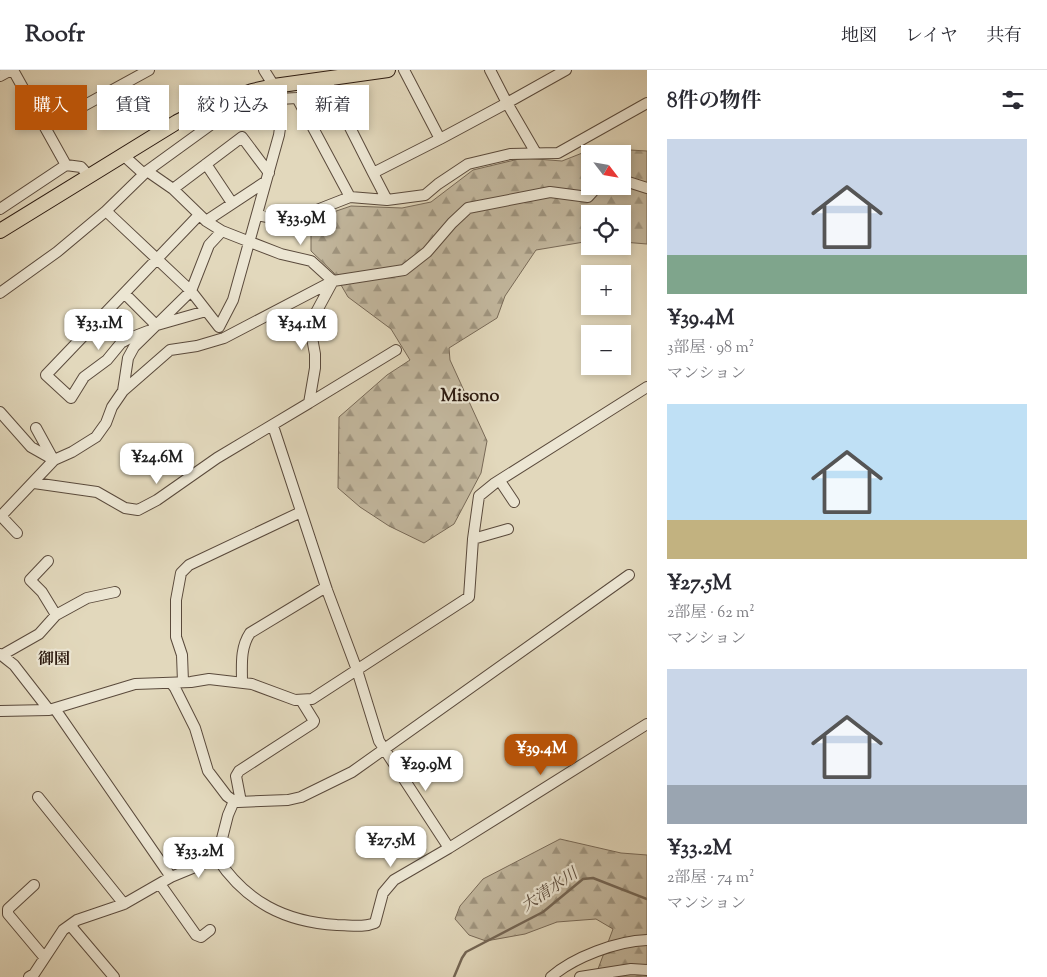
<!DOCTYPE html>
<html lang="ja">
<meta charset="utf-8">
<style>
:root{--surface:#fff;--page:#f7f7f7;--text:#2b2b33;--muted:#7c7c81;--line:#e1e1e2;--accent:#b45309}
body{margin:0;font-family:"Sorts Mill Goudy","Noto Serif JP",serif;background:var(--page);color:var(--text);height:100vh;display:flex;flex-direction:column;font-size:19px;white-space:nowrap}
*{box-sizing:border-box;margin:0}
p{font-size:16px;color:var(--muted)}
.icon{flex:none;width:28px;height:28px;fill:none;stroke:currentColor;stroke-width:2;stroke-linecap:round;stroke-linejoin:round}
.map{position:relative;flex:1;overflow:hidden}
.side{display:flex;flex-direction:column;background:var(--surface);width:400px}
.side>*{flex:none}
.hud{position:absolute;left:15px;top:15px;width:475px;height:45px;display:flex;gap:10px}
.needle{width:32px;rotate:121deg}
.controls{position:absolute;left:581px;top:75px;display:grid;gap:10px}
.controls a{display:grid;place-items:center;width:50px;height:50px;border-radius:0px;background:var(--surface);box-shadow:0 2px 8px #0003;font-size:25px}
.price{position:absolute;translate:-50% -42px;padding:0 11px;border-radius:10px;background:#fff;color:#222;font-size:16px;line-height:32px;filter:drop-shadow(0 1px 2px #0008)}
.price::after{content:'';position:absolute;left:50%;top:30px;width:15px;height:11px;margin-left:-8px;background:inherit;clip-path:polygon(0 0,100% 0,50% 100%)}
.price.on{background:var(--accent);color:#fff}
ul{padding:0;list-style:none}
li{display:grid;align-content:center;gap:10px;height:265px;padding:0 20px}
li span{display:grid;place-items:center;height:155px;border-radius:0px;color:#555}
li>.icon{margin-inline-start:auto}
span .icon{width:90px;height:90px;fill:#fffc;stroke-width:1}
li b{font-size:21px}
h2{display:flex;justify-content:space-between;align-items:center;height:60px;padding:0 20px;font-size:21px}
.chip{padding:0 18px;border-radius:0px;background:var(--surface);box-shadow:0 2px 8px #0003;font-size:18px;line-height:45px}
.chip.on{background:var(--accent);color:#fff}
header{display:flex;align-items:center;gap:30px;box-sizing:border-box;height:70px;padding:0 25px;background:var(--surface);border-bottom:1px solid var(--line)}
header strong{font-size:24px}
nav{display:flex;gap:28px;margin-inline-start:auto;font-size:18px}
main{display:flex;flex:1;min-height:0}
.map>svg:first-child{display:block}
.forest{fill:url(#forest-firs);stroke:#786a58;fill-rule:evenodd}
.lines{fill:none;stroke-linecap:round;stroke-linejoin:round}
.stream{stroke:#746655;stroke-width:2.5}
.minor-casing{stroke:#5a4a3c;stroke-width:12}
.major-casing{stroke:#2c1b11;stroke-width:16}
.minor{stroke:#ece6d3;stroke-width:10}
.major{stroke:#e2d8bc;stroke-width:14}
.labels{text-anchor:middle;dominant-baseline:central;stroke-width:4.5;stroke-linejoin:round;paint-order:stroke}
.neighbourhood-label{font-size:16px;font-weight:bold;fill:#2c1b11;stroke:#ece6d3}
.water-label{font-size:16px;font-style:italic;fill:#5c4d3e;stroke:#ece6d3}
.quarter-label{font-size:18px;font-weight:bold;fill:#2c1b11;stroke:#ece6d3}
</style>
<header>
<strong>Roofr</strong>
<nav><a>地図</a><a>レイヤ</a><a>共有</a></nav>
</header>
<main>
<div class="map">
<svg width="647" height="907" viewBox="0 0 647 907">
<defs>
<pattern id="forest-firs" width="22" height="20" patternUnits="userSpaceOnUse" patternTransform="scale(1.25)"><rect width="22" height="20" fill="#c3b89f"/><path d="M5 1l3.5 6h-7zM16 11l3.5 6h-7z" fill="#9f9580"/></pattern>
</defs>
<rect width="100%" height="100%" fill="#e2d8bc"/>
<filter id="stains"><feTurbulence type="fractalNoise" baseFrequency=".004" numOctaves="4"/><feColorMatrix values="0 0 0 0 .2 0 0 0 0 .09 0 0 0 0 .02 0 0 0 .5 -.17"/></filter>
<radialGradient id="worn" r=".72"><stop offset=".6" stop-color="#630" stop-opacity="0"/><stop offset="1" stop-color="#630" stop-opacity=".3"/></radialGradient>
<path class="forest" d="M 595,78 L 647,81 L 647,174 L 623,172 L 622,144 L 590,144 L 590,171 L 536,180 L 505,226 L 497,248 L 449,278 L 450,290 L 487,371 L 481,403 L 454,454 L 424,473 L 389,456 L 360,437 L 338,418 L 339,347 L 387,305 L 410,290 L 391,259 L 348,227 L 334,203 L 311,181 L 311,161 L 313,149 L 351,136 L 402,138 L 431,132 L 473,100 L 523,88 L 562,91 ZM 590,84 L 622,84 L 622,116 L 590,116 Z
M 560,769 L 621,783 L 647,785 L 647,907 L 595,907 L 613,859 L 596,849 L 557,852 L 525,864 L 486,871 L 469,865 L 455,849 L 460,836 L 483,809 Z"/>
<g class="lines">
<path class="stream" d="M 454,907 L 462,888 L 466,882 L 543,842 L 583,809 L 593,808 L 647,829"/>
<g class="minor-casing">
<path id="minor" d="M 13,0 L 66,95 L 81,97 L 90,107
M 264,0 L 274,16
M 404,0 L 440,69 L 507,33 L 536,83
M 490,0 L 507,33 L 566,0
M 0,6 L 11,0
M 326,10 L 373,103
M 297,28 L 330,20
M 45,57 L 149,0
M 123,85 L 144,104
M 206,94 L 232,133
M 147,101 L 173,119 L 206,151 L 222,161 L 250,172 L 281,184 L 311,191 L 333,211
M 622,110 L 647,118
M 173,119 L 242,67 L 269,103
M 387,130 L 373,103 L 440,69
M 0,139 L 66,95
M 257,145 L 283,150 L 299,147 L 350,127 L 387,130 L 425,125 L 438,114 L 468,94 L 510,84 L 558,83 L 647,33
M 206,151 L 265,112
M 222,161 L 209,175 L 191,221 L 106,141 L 147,101 L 216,51 L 238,39 L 279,29 L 297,28 L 350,127
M 0,223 L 57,182 L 106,141
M 125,224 L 156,255
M 157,255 L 206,241
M 148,261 L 130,268 L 121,273 L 107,290 L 84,307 L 71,328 L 46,305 L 199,145
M 123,321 L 128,288 L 134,277 L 191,221 L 219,257 L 233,230 L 279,65 L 281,51 L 278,24
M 309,333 L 396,280
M 0,342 L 31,377 L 54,390
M 273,356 L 327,520 L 357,600 L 379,671 L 449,778
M 36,358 L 53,389
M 500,411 L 514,432
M 34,413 L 97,422 L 125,438 L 138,440 L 157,430 L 217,388 L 309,333 L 315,298 L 315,284 L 310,257 L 313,248 L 333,211
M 1,446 L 17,463
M 0,447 L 54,390 L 72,382 L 96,367 L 106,353 L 112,337 L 123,321 L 170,280 L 197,276 L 224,268 L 333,211 L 404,200 L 427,182 L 452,153 L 468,138 L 550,122 L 588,127 L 598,116
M 473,469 L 508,459
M 48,491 L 30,510 L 42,522 L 56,545
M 0,584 L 14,595 L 49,640
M 2,585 L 39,564 L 56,545 L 87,528 L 115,522
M 183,612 L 182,585 L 176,567 L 176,530 L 181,503 L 189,495 L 301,442
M 171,613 L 175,618 L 195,658 L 208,701 L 227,726 L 234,731 L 238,732 L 288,730 L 301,727 L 352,702 L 629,505
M 242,613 C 242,595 240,578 250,563 L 326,517
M 55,639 L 171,807
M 0,641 L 49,640 L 135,614 L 191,612 L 209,609 L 252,614 L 295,630 L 312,629 L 469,527 L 473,469 L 479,426 L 495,413 L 647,317
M 38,727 L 124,834
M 234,731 L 228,745 L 217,788 C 246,832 285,852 337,855 C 350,855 363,858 375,853 L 383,823 L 394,810 L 449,778 L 647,654
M 241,732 L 236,706 L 239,701 L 313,653 L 314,651 L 301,630
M 160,814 L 196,865 L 201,867 L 210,860
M 34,815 L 8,839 L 8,844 L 44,887
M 70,855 L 114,907
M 29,907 L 34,904 L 63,860 L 77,850 L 124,834 L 171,807 L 217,788
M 551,907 C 574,887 617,871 647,870
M 580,907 L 631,899 L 647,900"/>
</g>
<g class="major-casing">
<path id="major" d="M 0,161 L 177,52 L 203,39 L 252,21 L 274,16 L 388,0"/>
</g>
<use href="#minor" class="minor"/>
<use href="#major" class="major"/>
</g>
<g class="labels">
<g class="neighbourhood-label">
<text x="54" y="590">御園</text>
</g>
<g class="water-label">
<text transform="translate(550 821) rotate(-34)">大清水川</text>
</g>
<g class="quarter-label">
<text x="470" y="327">Misono</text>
</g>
</g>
<rect width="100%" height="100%" filter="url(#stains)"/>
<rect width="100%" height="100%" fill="url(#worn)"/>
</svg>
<div class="controls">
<a><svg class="needle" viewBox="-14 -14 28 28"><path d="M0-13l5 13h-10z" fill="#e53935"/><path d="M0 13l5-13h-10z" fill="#7c7c81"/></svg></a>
<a><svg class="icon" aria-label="locate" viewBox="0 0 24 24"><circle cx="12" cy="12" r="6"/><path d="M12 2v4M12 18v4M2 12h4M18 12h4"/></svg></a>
<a>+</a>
<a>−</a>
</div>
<b class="price" style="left:301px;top:176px">¥33.9M</b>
<b class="price" style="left:99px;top:281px">¥33.1M</b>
<b class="price" style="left:302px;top:281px">¥34.1M</b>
<b class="price" style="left:157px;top:415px">¥24.6M</b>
<b class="price on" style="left:541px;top:706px">¥39.4M</b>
<b class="price" style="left:426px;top:722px">¥29.9M</b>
<b class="price" style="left:391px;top:798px">¥27.5M</b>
<b class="price" style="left:199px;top:809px">¥33.2M</b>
<div class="hud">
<a class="chip on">購入</a>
<a class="chip">賃貸</a>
<a class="chip">絞り込み</a>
<a class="chip">新着</a>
</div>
</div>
<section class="side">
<h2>8件の物件<svg class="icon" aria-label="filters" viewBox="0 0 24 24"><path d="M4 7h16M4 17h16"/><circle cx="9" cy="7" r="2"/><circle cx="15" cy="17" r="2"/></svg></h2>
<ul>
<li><span style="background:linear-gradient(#c9d6e8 75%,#7fa58c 0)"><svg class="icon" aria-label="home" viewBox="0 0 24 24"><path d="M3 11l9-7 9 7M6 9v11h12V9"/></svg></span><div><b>¥39.4M</b><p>3部屋 · 98 m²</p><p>マンション</p></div></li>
<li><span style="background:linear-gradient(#bfe0f5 75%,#c2b280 0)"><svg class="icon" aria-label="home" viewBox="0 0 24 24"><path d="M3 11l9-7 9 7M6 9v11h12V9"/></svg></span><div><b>¥27.5M</b><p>2部屋 · 62 m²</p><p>マンション</p></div></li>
<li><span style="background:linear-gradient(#c9d6e8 75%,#9aa5b1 0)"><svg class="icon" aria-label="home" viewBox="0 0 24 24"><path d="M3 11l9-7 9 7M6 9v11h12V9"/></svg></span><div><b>¥33.2M</b><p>2部屋 · 74 m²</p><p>マンション</p></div></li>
</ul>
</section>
</main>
